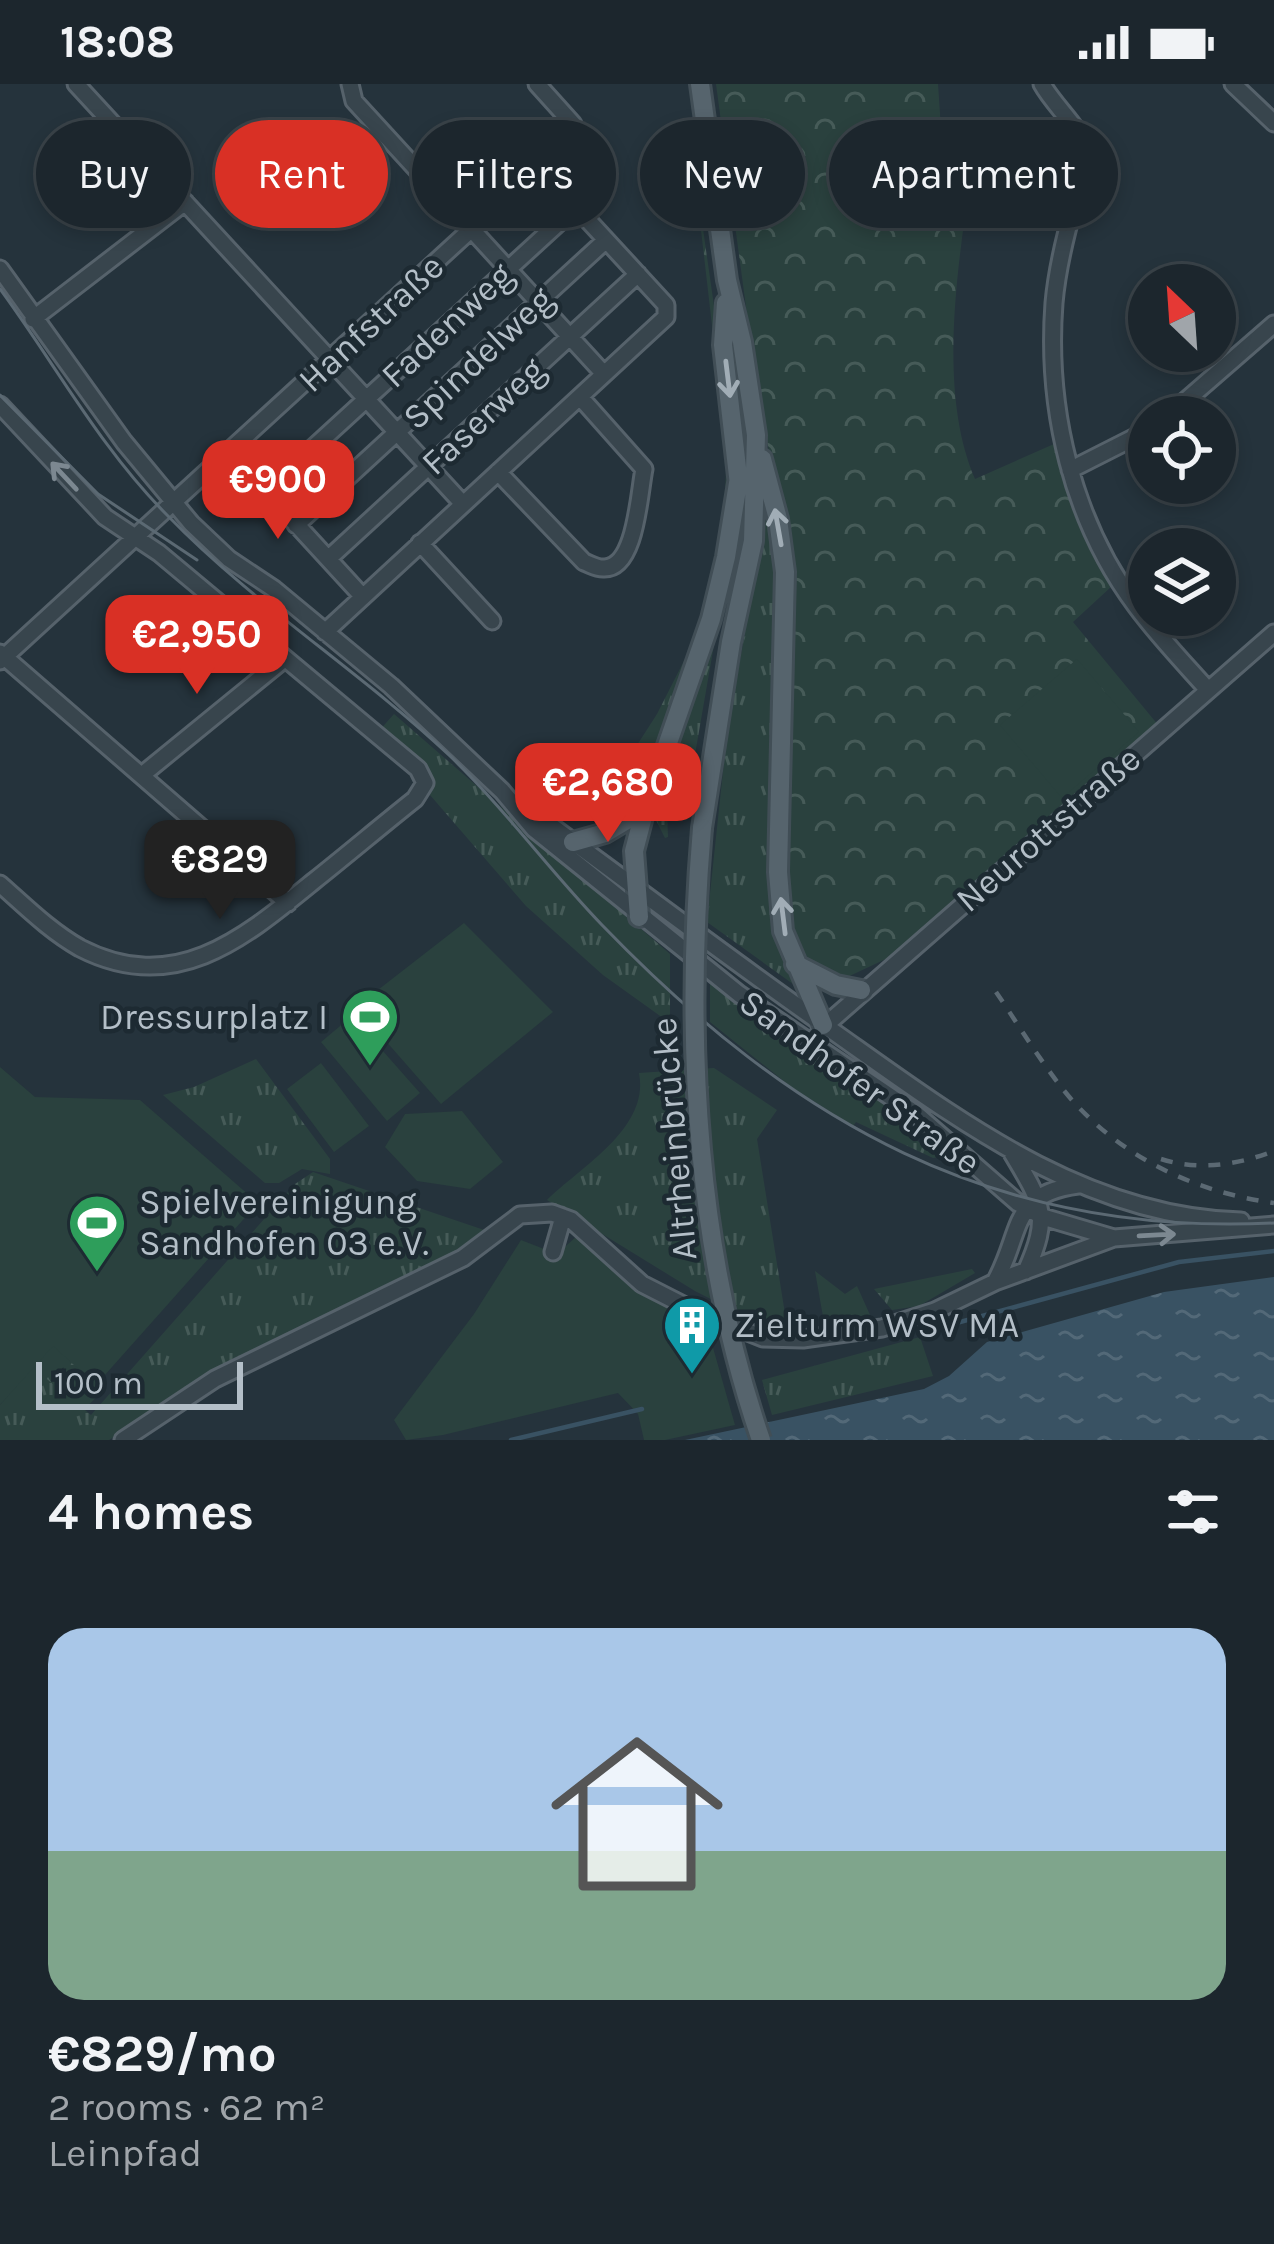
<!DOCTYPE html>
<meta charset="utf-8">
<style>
:root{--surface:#1c262d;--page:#293239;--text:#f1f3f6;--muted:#a0a5aa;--line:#3a4349;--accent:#d93025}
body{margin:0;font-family:Karla,sans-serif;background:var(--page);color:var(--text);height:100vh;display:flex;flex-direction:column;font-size:45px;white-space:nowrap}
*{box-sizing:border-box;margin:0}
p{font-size:39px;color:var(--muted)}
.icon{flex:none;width:66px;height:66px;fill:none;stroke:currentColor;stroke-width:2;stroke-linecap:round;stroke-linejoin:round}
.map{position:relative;height:1356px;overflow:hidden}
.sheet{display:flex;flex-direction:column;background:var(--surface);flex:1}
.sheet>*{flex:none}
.top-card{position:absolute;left:36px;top:36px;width:1203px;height:108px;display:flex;gap:24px}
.needle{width:78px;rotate:335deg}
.fabs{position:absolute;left:1128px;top:180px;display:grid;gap:24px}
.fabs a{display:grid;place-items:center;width:108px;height:108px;border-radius:50%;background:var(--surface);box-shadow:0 6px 18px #0003,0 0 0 3px var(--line);font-size:60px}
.scale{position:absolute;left:36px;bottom:30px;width:207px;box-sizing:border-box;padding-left:12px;border:6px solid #b4bfc8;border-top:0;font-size:33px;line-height:42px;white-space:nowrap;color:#b4bfc8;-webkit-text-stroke:9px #1d2a32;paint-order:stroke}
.price{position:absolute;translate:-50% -102px;padding:0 27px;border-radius:24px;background:var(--accent);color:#fff;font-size:39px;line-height:78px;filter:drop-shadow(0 3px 6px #0008)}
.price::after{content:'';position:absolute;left:50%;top:72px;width:36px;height:27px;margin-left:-18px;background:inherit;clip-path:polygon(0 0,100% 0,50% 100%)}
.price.on{background:#222;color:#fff}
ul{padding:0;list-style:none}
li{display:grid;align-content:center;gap:24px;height:636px;padding:0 48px}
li+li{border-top:3px solid var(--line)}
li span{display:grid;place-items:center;height:372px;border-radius:36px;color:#555}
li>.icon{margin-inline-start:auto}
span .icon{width:216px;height:216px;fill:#fffc;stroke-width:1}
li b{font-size:51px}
h2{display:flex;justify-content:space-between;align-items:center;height:144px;padding:0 48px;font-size:51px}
.tag{padding:0 42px;border-radius:54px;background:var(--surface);box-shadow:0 6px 18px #0003,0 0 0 3px var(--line);font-size:42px;line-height:108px}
.tag.on{background:var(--accent);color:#fff}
.status{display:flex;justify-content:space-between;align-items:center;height:84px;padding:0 60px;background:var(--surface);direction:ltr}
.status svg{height:33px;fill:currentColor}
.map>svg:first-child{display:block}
.grass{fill:url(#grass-tufts)}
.forest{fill:url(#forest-firs)}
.park{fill:url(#park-crowns)}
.pitch{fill:#2a413e}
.water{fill:url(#water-ripples)}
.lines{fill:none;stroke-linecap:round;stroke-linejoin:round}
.stream{stroke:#395263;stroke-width:4.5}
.minor-casing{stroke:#56626b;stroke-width:21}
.major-casing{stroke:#414e56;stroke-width:24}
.minor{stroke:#38454d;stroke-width:15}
.major{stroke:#56646d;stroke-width:18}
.tram{stroke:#5b6973;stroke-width:3}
.rail{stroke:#5b6973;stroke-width:4.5;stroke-dasharray:12 12;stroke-linecap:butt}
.major-bridge-casing{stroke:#414e56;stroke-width:24;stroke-linecap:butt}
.major-bridge{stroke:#56646d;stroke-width:18}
.oneway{stroke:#a1adb6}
.oneway2{stroke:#7c8891}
.labels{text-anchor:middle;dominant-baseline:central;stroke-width:9;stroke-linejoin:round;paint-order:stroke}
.street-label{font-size:36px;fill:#b4bfc8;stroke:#1d2a32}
.poi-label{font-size:36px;fill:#b4bfc8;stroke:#1d2a32;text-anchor:start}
</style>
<div class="status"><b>18:08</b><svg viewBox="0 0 49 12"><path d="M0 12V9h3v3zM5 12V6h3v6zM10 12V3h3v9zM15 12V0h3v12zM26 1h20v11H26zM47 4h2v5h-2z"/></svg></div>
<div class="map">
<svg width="1274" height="1356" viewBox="0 0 1274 1356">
<defs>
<pattern id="grass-tufts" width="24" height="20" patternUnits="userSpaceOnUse" patternTransform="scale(3)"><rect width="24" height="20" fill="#2a413e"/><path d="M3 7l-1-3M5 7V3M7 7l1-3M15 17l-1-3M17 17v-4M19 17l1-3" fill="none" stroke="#465b58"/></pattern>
<pattern id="forest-firs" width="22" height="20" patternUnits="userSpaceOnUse" patternTransform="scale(3)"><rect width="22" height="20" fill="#2a413e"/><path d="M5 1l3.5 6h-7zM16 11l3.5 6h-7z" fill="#465b58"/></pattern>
<pattern id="park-crowns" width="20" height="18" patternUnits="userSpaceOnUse" patternTransform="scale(3)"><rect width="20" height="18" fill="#2a413e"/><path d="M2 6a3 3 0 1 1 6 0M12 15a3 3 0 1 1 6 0" fill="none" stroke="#465b58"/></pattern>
<pattern id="water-ripples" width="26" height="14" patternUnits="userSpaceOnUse" patternTransform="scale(3)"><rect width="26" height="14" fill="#395263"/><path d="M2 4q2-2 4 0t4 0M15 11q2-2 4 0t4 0" fill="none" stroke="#536978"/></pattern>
</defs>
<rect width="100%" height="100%" fill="#25333c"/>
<path class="grass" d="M 692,68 L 729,327 L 731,384 L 716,504 L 642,712 L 634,725 L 603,744 L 593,735 L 598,722 L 657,630 L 689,567 L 715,487 L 723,440 L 727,371 Z
M 762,397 L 775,450 L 780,503 L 776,851 L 793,900 L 707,838 L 727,650 L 758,475 Z
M 719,532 L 694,676 L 677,681 L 667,728 L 668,753 L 665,754 L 653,730 Z
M 394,630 L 670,870 L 670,939 L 603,891 L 526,822 L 430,711 L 430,689 L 378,648 Z
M 710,896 L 907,1035 L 905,1048 L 940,1073 L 933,1074 L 856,1038 L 853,1042 L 790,1002 L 710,938 Z
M 256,975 L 330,1075 L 330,1090 L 302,1085 L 279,1099 L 265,1099 L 163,1011 L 194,1003 Z
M 714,984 L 777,1026 L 757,1055 L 786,1236 L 748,1234 L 695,1207 L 547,1116 C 582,1082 650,1044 639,989 Z
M 313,1088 L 490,1148 L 410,1195 L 212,1292 L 109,1356 L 0,1356 L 0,1321 L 33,1283 L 91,1331 L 295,1100 Z
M 972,1185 L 975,1189 L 919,1222 L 892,1226 L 874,1205 Z
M 815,1187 L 845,1210 L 857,1202 L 870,1231 L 824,1238 Z
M 920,1253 L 933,1292 L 772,1331 L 762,1296 Z"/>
<path class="forest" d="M 53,1261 L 103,1307 L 83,1326 L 33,1283 Z"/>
<path class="park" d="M 716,0 L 938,0 L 943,75 L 971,89 C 958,182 937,307 975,395 L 1054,360 L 1078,432 L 1112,502 L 1073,538 L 1159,642 L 890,873 L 841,896 C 785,867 791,845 787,787 L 793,481 L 788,443 L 761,334 Z"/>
<path class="pitch" d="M 1077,575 L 1139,648 L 1062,714 L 1000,641 Z
M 464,839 L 553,928 L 441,1020 L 356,923 Z
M 352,932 L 420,1009 L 387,1037 L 321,958 Z
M 321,979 L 369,1042 L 334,1068 L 287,1005 Z
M 0,983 L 35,1013 L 140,1016 L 258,1119 L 96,1301 L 53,1262 L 0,1321 Z
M 462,1027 L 503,1078 L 470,1105 L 417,1097 L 385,1063 L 405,1030 Z
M 578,1151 L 706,1239 L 735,1341 L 665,1356 L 644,1356 L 638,1330 L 618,1309 L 443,1351 L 406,1356 L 394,1336 L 474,1230 L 521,1156 L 557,1170 Z"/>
<path class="water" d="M 1274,1193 L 1274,1356 L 685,1356 L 924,1305 L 949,1292 L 987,1258 L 1164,1208 Z"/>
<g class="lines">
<path class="stream" d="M 931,1246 L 1179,1178 L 1274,1167
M 511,1356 L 642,1325"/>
<g class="minor-casing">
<path id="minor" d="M 76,0 L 463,420
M 350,0 L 354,17 L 604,290
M 1042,0 C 1054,22 1082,45 1087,68 C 1091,86 1071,128 1067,147 C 1061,171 1056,196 1054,219 C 1046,325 1072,436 1136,522 C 1158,552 1184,579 1208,606
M 1233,0 L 1274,39
M 0,185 L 124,358 L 191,439 L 229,475 L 274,505 L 391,602 L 502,707 L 534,745 L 739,910 L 916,1030 L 1018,1119 L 1043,1133 L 1114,1154 L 1274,1141
M 33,235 L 185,118
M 0,321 L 105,433 L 159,469 L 418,685 L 425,699 L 415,715 C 381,742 348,770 314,797 C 244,854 175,913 80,864 C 50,847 26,823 0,800
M 1167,333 L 1274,240
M 231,369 L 363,513
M 1070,386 L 1149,346
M 498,388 L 584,478 C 590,480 596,484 603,484 C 636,486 639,409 644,385 L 580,313
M 266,407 L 576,123
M 296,441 L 606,156
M 420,459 L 492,537
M 328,475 L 638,190
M 325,548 L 666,233 L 666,221 L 539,83
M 0,569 L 288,819
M 0,577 L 572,53 L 573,40 L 537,0
M 142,691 L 283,576
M 524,722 C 628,797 729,875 834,948 C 957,1035 1084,1133 1241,1137
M 820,946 L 1274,549
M 1012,1069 C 1042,1119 1051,1132 1026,1187
M 553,1168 L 563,1133
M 995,1198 C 1023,1148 1009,1110 1078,1101
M 123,1356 L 215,1295 L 463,1174 L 520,1131 L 552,1129 L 571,1136 L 642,1200 L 693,1226 L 763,1254 L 803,1255 L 882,1244 L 935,1227 L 995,1198 L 1114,1154"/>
</g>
<g class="major-casing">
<path id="major" d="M 700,0 L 727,196 L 742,258 L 756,351 L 753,457 L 731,558 L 702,744
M 726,219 L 723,261 L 739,401
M 762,375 L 778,435 L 785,488 L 778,788 L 783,847 L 823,941
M 573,758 L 605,749 L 645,725
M 639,833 L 634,767 L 645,725 L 711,535 L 726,473 L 739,393
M 795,880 L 836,901 L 861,906"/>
</g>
<use href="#minor" class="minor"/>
<use href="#major" class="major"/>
<path class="tram" d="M 0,205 C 55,280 101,365 167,431 C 253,520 360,587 450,672 C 505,725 549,786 602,841 C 792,1038 993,1153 1274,1139
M 0,311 L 98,410 L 197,476"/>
<path class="rail" d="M 996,908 C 1020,943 1043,982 1071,1015 C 1124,1075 1196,1108 1274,1119
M 1161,1075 C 1199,1087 1237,1081 1274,1067"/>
<g class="major-bridge-casing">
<path id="major-bridge" d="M 702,744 C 685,946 694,1162 761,1356"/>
</g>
<use href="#major-bridge" class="major-bridge"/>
</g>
<defs><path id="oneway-shaft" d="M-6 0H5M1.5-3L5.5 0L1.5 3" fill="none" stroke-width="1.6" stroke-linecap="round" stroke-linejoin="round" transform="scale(3)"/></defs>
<g class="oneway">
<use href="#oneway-shaft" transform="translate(728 295) rotate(83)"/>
<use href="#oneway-shaft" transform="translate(778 443) rotate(-100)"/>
<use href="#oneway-shaft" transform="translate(783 832) rotate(-97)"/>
</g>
<g class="oneway2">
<use href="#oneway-shaft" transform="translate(64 392) rotate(-133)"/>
<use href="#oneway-shaft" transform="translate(1157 1151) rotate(-3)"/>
</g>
<defs>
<g id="stadium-pin" transform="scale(3)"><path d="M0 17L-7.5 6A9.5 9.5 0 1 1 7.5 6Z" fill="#2e9e5b" stroke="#1d2a32"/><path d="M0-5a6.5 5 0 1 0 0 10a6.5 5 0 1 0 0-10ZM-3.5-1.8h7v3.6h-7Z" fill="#fff"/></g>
<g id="building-pin" transform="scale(3)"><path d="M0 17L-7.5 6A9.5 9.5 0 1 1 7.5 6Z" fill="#0f9aa8" stroke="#1d2a32"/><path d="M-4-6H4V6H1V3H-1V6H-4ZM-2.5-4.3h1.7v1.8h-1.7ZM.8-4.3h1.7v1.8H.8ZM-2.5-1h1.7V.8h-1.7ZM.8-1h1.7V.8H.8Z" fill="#fff"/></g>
</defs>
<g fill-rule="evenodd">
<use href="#stadium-pin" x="370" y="933"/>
<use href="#stadium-pin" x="97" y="1139"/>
<use href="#building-pin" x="692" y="1241"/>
</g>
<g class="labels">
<g class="street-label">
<text transform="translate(371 239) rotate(-43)">Hanfstraße</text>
<text transform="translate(447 241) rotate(-43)">Fadenweg</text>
<text transform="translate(478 274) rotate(-43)">Spindelweg</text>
<text transform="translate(483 332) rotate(-43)">Faserweg</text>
<text transform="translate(1048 745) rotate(-41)">Neurottstraße</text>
<text transform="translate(860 998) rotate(36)">Sandhofer Straße</text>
<text transform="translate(674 1055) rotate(-95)">Altrheinbrücke</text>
</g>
<g class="poi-label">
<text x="328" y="933" text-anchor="end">Dressurplatz I</text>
<text x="139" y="1118">Spielvereinigung<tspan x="139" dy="41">Sandhofen 03 e.V.</tspan></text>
<text x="734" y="1241">Zielturm WSV MA</text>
</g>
</g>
</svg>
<div class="fabs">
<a><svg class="needle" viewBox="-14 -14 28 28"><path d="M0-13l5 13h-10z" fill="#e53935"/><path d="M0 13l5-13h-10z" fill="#a0a5aa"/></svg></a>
<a><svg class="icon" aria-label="locate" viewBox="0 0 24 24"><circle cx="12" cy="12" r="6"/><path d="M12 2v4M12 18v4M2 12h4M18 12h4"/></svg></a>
<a><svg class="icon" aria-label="layers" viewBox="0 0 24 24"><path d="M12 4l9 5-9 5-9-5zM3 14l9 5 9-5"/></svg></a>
</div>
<div class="scale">100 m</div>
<b class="price" style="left:278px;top:458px">€900</b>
<b class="price" style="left:197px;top:613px">€2,950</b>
<b class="price" style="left:608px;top:761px">€2,680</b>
<b class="price on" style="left:220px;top:838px">€829</b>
<div class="top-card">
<a class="tag">Buy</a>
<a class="tag on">Rent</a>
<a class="tag">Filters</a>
<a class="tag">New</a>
<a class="tag">Apartment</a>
</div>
</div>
<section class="sheet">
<h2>4 homes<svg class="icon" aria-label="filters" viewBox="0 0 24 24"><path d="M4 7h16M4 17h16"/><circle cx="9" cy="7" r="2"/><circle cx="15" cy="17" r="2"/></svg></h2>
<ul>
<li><span style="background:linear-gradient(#a9c7e8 60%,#7fa58c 0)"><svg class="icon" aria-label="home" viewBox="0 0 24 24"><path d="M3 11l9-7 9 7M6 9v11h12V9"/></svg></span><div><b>€829/mo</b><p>2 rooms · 62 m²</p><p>Leinpfad</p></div></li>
</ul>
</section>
